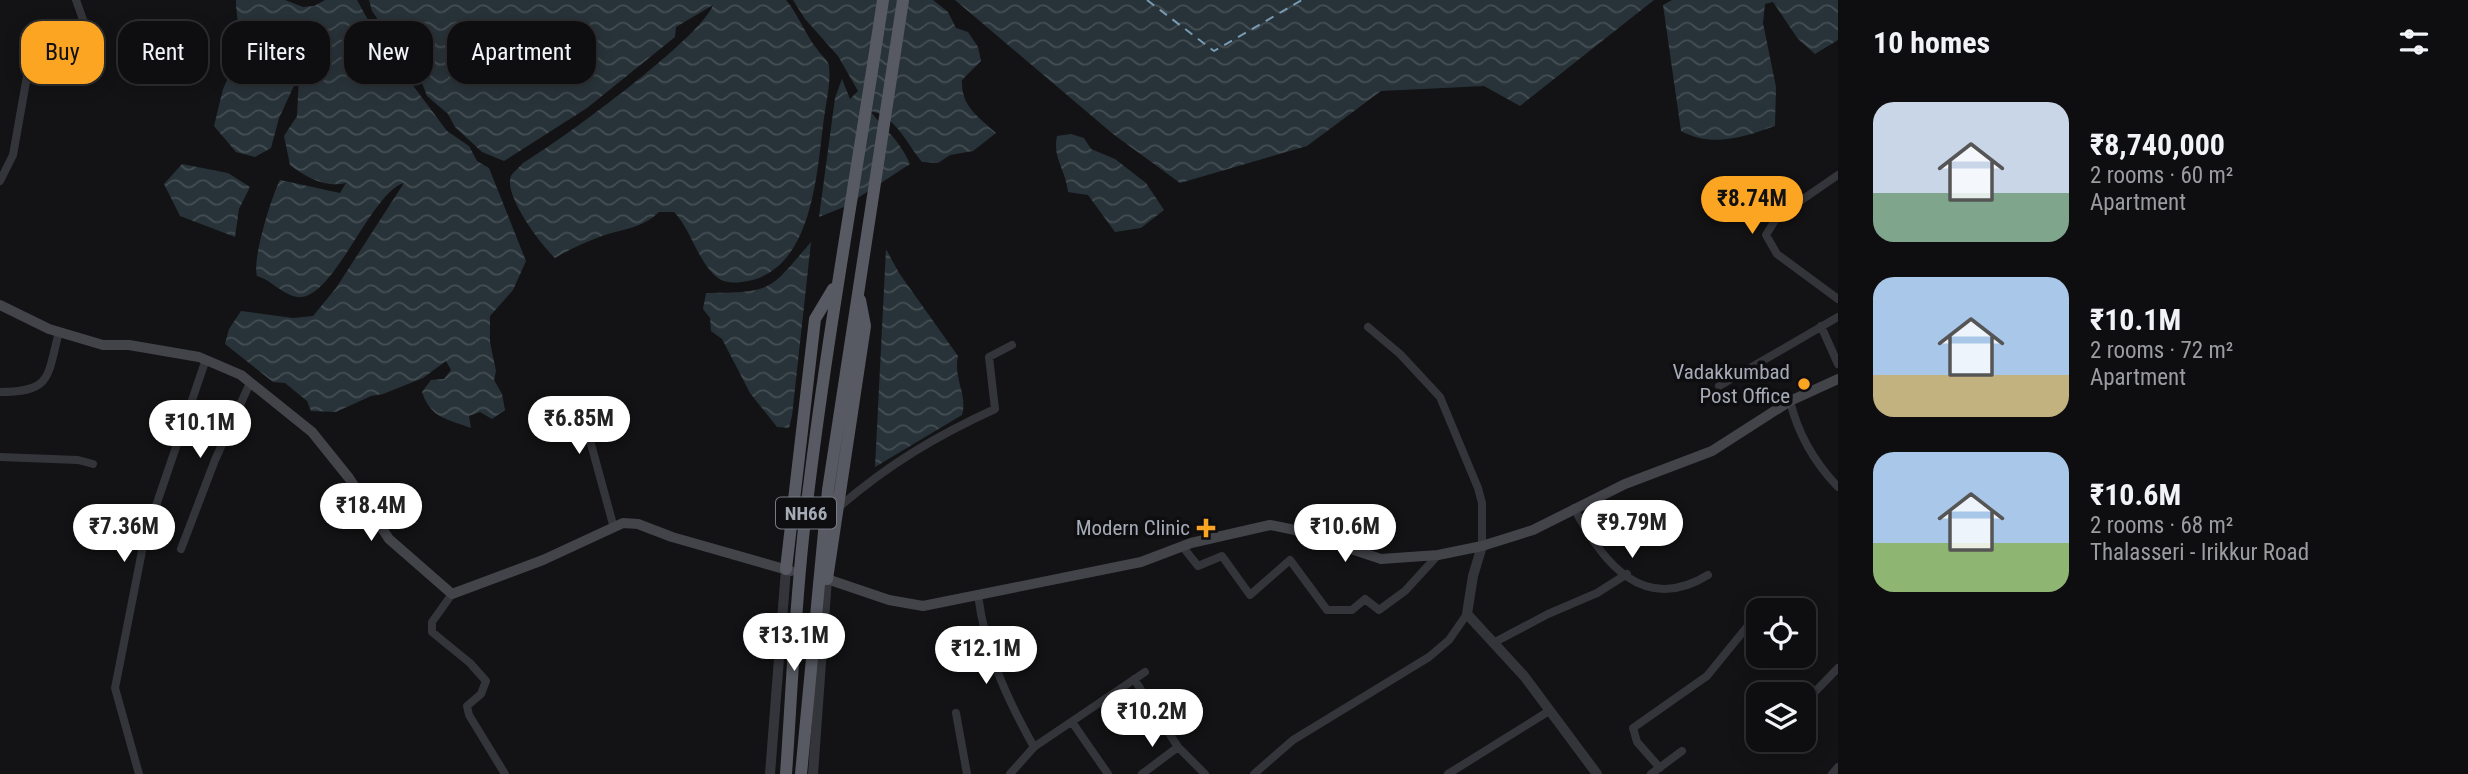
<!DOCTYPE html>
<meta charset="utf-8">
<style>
:root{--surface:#0e0e10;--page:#171719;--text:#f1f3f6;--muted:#9b9c9f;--line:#2e2e30;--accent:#fca523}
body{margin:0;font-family:"Roboto Condensed",sans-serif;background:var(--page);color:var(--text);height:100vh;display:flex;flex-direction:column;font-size:26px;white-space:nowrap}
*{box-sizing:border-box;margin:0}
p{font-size:23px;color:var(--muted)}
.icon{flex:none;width:38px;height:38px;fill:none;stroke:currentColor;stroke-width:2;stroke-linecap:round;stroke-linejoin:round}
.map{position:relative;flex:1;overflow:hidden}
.details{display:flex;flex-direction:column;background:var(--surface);width:630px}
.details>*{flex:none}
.banner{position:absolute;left:21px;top:21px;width:665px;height:63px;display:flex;gap:14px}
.tools{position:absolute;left:1746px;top:598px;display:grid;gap:14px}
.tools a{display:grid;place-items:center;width:70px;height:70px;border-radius:14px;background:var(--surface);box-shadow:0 4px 18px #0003,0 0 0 2px var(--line);font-size:35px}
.price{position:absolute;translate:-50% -60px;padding:0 16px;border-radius:24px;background:#fff;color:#222;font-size:23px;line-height:46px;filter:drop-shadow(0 2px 4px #0008)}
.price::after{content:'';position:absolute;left:50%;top:42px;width:21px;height:16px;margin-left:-10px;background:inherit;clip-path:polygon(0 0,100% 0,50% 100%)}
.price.on{background:var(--accent);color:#111}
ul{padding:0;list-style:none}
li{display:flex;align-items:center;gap:21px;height:175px;padding:0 35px}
li span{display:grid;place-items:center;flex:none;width:196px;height:140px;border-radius:21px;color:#555}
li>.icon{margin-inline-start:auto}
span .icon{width:84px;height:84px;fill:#fffc;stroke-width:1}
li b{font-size:30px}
h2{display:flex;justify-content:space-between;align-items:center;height:84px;padding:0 35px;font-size:30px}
.chip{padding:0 24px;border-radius:21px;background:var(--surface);box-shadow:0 4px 18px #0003,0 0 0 2px var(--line);font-size:24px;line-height:63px}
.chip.on{background:var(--accent);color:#111}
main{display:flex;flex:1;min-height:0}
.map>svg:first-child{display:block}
.water{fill:url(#water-waves)}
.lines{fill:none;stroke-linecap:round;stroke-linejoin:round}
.ferry{stroke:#789cb4;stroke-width:2;stroke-dasharray:9 7;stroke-linecap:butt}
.minor{stroke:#34353a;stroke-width:8}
.tertiary{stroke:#34353a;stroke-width:10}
.secondary{stroke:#42444a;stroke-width:10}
.trunk{stroke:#575a62;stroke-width:12}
.poi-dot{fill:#fca523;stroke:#0e0e10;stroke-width:2.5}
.labels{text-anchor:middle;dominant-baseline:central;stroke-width:7;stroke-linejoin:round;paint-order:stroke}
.shield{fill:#0e0e10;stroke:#777b84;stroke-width:2}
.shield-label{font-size:19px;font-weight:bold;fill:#a4aab6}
.poi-label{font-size:21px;fill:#a4aab6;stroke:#0e0e10;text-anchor:end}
</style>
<main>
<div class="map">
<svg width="1838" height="774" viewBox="0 0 1838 774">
<defs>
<pattern id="water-waves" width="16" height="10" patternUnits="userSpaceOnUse" patternTransform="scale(1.75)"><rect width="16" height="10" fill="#283339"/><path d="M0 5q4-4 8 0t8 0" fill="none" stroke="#444e53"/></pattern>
</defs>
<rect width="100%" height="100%" fill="#131315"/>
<path class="water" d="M 236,0 L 285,0 L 303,7 L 314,6 L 325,0 L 357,0 L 379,40 L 447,131 L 469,146 L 477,161 L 489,168 L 526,261 L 513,290 L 490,316 L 490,342 L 496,371 L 494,380 L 502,394 L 505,410 L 492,419 L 480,412 L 469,416 L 471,428 C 448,419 431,419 422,392 L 431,380 L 444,379 L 451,370 L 446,361 L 423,378 L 383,394 L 371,396 L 336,412 L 311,411 L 307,401 L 285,383 L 273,382 L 225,344 L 229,329 L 241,311 L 293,318 L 313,316 L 336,288 L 404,183 C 371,192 334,299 299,297 C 283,296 272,280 257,276 C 252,259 271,198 280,180 L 340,193 L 346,183 C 326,188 307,178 290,165 L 284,136 L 297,116 L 299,75 L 279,118 L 271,148 L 255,157 L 236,152 L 214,126 L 223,89 L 236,61 C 229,38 239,36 238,23 C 237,15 236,9 236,0 Z
M 369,0 L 786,0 C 798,14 805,34 817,49 C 820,54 828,60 829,66 C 831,82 826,103 824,118 C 817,169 814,268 748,281 C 739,283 726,284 718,278 C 698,263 691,229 674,212 L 659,212 C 643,228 623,229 602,236 C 586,242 570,249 555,258 C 541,245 503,195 511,176 C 513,172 520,167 523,163 C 560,141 699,40 713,5 L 676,27 L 675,37 L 587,108 L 504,161 L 482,152 L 455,127 L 448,114 L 427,96 L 422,83 L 372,11 Z
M 793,0 L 933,0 L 948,12 L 956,28 L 968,32 L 978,47 L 981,61 L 962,80 C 961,107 978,116 996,133 L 973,151 L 950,155 L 938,163 L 922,162 C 907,144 895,115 870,111 C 886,131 899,139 910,164 L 844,207 L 819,217 L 835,98 L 842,79 L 850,99 L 858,91 L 838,56 L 805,19 Z
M 955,0 L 1654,0 L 1520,106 L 1484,86 L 1381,91 L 1307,146 L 1180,183 L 1113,134 Z
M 1672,0 L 1838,0 L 1838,40 L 1815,54 L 1798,39 L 1773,2 L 1765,4 L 1763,23 L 1776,87 L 1775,126 C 1744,137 1712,148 1681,131 L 1663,5 Z
M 1071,134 L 1084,138 L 1091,149 L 1115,159 L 1146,183 L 1164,210 L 1141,228 L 1115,232 L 1088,195 L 1068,192 C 1066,170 1052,158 1057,136 Z
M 182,164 L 228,173 L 250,187 L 239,209 L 235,237 L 180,216 L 164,184 Z
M 811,242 L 792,416 L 789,428 L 777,427 L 750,393 L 722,339 L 711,331 L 710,318 L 703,309 L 706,293 C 773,292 768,292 811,242 Z
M 886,249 L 899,273 L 958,356 C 953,378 968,395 962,415 L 875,467 Z"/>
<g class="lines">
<path class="ferry" d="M 1147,0 L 1214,51 L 1302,0"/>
<path class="minor" d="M 1838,175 L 1777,217 L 1766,235 L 1777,254 L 1838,299
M 0,181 L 13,155 L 29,65 L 53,54 L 87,49 L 86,28 L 76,0
M 1821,326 L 1838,364
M 1368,327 L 1400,354 L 1440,397 L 1478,488 L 1482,503 L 1482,546
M 1719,386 L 1838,317
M 0,392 C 53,392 47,376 59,332
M 1790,401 C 1798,434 1815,463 1838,487
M 609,406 L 585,422 L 614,528
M 0,457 L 78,460 L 93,464
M 839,507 C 889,464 936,436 995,409 L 989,357 L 1012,345
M 1574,508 C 1602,562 1643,615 1708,575
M 1182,546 L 1198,566 L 1222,556 L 1250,595 L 1290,560 L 1327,610 L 1352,610 L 1365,599 L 1379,610 L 1405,591 L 1438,555
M 181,549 L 215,460 L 250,383
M 452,594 L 432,622 L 432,632 L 470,663 L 486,681 L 481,694 L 467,706 L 469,715 L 505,774
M 978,595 C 985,651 1007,699 1034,747 L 1010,774
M 1495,642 L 1548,614 L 1597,593 L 1627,574
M 1134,679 L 1178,747 L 1205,774
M 1806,701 L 1838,668
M 956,713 L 967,774
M 1072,722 L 1108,774
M 1034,747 L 1145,672
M 1660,768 L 1637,742 L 1633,728 L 1707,676 L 1751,622 L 1759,617
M 139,774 L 115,688 L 144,541 L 206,359
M 1142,774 L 1178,747
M 1254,774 L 1293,740 L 1429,657 L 1449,640 L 1467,614
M 1448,774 L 1549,711
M 1651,774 L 1682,751
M 1832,774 L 1838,767"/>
<path class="tertiary" d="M 1482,546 L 1473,576 L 1467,614 L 1524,676 L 1597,774
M 770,774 L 786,569
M 813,774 L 827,579"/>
<path class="secondary" d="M 0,305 L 49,329 L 103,345 L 129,345 L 199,357 L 241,375 L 312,432 L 349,478 L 389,539 L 452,594 L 543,560 L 623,523 L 638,524 L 672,537 L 791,571
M 827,579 L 889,600 L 923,606 L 1141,562 L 1191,543 L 1270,525 L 1295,530 L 1381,559 L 1438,555 L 1482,546 L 1533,530 L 1625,484 L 1712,451 L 1790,401 L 1838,379"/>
<path class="trunk" d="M 786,569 L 815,319 L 833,289
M 827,579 L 865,326 L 860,300
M 786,774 C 792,689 795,604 805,520 C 825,346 857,173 883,0
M 801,774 L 828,490 L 903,0"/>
</g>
<g class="poi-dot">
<circle cx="1804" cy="384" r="7"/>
<path d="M1202.5 517.5h7v7h7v7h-7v7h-7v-7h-7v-7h7z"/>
</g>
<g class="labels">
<rect class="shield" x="776" y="497.5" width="60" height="31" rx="5"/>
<g class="shield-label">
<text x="806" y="513">NH66</text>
</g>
<g class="poi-label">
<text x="1790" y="372">Vadakkumbad<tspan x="1790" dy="24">Post Office</tspan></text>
<text x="1190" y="528">Modern Clinic</text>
</g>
</g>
</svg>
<div class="tools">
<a><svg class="icon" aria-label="locate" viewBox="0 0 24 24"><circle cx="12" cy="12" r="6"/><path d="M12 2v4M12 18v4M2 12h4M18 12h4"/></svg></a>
<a><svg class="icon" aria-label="layers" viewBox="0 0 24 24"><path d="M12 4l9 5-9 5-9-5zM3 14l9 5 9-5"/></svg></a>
</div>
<b class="price on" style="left:1752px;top:236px">₹8.74M</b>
<b class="price" style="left:579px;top:456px">₹6.85M</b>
<b class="price" style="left:200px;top:460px">₹10.1M</b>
<b class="price" style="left:371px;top:543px">₹18.4M</b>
<b class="price" style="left:1632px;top:560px">₹9.79M</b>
<b class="price" style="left:124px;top:564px">₹7.36M</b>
<b class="price" style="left:1345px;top:564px">₹10.6M</b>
<b class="price" style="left:794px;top:673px">₹13.1M</b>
<b class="price" style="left:986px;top:686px">₹12.1M</b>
<b class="price" style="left:1152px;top:749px">₹10.2M</b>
<div class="banner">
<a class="chip on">Buy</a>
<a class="chip">Rent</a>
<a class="chip">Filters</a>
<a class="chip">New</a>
<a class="chip">Apartment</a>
</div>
</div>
<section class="details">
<h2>10 homes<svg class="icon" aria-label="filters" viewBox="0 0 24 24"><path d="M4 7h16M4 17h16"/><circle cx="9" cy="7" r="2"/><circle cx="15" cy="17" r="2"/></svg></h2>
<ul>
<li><span style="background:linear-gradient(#c9d6e8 65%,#7fa58c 0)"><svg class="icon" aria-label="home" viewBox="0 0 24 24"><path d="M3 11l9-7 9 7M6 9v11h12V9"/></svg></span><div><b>₹8,740,000</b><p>2 rooms · 60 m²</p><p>Apartment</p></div></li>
<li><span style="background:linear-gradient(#a9c7e8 70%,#c2b280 0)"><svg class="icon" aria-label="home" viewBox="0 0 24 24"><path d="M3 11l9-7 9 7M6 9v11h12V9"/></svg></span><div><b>₹10.1M</b><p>2 rooms · 72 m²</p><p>Apartment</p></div></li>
<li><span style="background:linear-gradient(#a9c7e8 65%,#8fb573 0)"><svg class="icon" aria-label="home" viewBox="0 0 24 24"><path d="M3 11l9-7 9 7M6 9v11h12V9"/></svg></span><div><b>₹10.6M</b><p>2 rooms · 68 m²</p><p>Thalasseri - Irikkur Road</p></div></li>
</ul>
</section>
</main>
